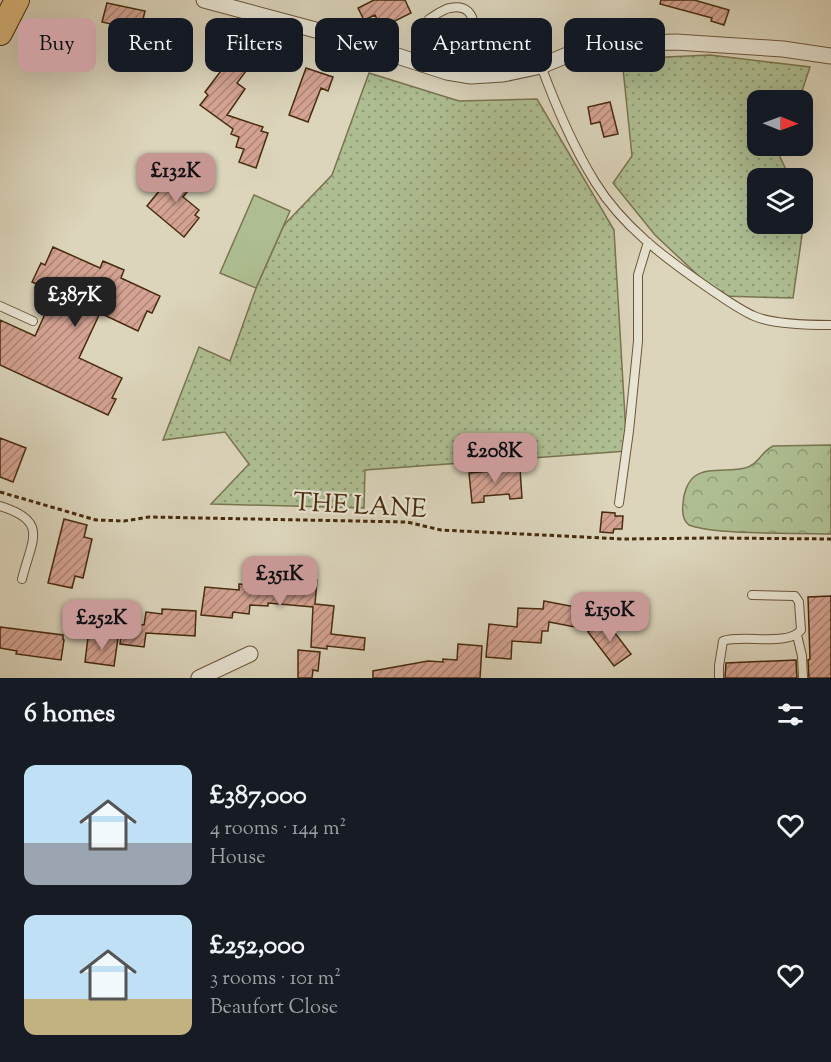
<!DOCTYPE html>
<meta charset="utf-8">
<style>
:root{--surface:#171b24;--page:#242831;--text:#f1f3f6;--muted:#9ea1a6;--accent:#c59692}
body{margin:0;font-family:"Sorts Mill Goudy",serif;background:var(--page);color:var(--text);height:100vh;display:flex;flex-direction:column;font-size:22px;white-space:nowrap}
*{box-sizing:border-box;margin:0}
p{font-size:20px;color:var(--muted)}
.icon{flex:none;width:33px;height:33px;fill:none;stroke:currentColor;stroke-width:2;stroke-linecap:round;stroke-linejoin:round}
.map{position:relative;height:678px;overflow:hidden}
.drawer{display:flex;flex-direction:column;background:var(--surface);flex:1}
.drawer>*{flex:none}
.top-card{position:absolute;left:18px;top:18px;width:795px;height:54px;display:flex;gap:12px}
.needle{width:39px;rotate:91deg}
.controls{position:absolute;left:747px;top:90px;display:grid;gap:12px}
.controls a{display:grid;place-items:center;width:66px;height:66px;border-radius:12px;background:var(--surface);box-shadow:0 6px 24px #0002;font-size:30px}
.price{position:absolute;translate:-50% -51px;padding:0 14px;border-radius:12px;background:var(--accent);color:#111;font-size:20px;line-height:39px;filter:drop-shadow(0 2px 3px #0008)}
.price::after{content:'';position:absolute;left:50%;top:36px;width:18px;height:14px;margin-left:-9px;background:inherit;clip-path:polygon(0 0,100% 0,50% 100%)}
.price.active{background:#222;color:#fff}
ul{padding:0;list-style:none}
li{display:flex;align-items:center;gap:18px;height:150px;padding:0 24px}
li span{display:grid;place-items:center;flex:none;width:168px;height:120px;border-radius:12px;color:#555}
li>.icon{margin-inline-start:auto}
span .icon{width:72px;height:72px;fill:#fffc;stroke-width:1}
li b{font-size:26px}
h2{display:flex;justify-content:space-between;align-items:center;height:72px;padding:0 24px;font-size:26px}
.pill{padding:0 21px;border-radius:12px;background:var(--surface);box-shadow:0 6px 24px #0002;font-size:21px;line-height:54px}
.pill.active{background:var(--accent);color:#111}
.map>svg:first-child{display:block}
.grass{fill:url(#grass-dots);stroke:#7a7550;stroke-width:1.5}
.forest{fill:url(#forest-crowns);stroke:#7a7550;stroke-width:1.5}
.park{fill:#aebe92;stroke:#7a7550;stroke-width:1.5}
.building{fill:url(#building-hatch);stroke:#472c0d;stroke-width:1.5}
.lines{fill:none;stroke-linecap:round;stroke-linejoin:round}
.lane-casing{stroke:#6c5639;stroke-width:10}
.street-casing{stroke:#6c5639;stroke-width:17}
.primary-casing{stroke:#472c0d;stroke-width:26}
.path{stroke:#472c0d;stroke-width:3;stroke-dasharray:4.5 3;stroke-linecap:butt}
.lane{stroke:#e8e4d3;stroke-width:8}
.street{stroke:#e8e4d3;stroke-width:15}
.primary{stroke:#deba7e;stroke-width:24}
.labels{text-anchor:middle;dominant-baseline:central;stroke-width:4.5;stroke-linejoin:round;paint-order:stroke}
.street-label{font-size:26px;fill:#472c0d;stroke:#e8e4d3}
</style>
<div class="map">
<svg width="831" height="678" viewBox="0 0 831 678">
<defs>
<pattern id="grass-dots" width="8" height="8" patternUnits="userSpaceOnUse" patternTransform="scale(1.5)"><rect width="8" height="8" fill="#aebe92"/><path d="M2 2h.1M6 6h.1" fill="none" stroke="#8f9b76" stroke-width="1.8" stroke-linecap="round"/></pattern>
<pattern id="forest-crowns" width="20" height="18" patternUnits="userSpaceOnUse" patternTransform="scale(1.5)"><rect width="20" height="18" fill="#aebe92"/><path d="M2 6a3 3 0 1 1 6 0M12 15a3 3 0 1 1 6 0" fill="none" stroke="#8f9b76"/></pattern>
<pattern id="building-hatch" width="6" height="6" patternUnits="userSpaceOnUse" patternTransform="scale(1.5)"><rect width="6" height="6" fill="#d4a393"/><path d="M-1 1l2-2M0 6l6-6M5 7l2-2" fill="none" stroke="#ae8576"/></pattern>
</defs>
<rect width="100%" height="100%" fill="#dcd5bc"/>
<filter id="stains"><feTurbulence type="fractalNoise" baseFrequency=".00333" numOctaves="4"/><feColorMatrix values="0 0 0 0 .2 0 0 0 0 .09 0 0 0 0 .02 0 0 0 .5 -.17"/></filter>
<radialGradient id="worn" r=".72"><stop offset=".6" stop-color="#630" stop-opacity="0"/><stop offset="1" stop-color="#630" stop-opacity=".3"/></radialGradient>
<path class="grass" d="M 710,55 L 810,67 L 799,100 L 758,100 L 758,146 L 784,146 L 780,157 L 790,178 L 758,178 L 758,224 L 802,224 L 803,209 L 805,214 L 793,298 L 720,296 L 655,235 L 613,183 L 632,156 L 622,59 Z
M 369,73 L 459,101 L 537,99 L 614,230 L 627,451 L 365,470 L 364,508 L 211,504 L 249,464 L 225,432 L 163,440 L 199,347 L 230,361 L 256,288 L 284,225 L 332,175 Z"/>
<path class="forest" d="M 831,445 L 831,534 C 794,533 757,534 721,531 C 711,530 699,529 689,525 C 682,520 682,512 683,504 C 683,495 687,482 695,476 C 708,467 730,472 745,468 C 758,465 761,452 773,446 Z"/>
<path class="park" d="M 254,195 L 290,211 L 256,288 L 220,273 Z"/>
<path class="building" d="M 374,0 L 405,0 L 411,13 L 381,28 L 375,15 L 364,20 L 358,8 Z
M 661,0 L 694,0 L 729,10 L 724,25 L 711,21 L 712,18 L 660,4 Z
M 107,3 L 145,11 L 136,47 L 117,43 L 120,26 L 102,22 Z
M 233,55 L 249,67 L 237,83 L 245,89 L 227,115 L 263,127 L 261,131 L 268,133 L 256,168 L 239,162 L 244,149 L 236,147 L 239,137 L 231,134 L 233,129 L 200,105 L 208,95 L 205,92 Z
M 306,68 L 333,77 L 328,91 L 321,88 L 308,122 L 289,115 Z
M 610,102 L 618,134 L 604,137 L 600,122 L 591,124 L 588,107 Z
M 177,169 L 194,183 L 183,197 L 199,210 L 195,215 L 199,218 L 184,237 L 147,206 Z
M 53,247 L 100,268 L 103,261 L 124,270 L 121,278 L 160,296 L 152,313 L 147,311 L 138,331 L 100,313 L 79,358 L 122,378 L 112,398 L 116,399 L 108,415 L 0,365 L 0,320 L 35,336 L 55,292 L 32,282 L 41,263 L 45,265 Z
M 0,438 L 26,448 L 13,482 L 0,477 Z
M 520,469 L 522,498 L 510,499 L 509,494 L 497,495 L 484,496 L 484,502 L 472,503 L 469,473 Z
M 602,512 L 615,513 L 615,516 L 623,516 L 622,529 L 614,529 L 613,533 L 600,532 Z
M 64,519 L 87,525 L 84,537 L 92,539 L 83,578 L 75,576 L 72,588 L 48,583 Z
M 276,575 L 317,580 L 315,604 L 334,606 L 331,634 L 365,638 L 364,650 L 327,646 L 327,649 L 311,647 L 313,607 L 268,603 L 268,606 L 250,605 L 249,614 L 233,612 L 232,618 L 201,615 L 205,587 L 239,590 L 239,584 L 256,585 L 257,581 L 275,582 Z
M 831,596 L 831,678 L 809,678 L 808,660 L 810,659 L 808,597 Z
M 544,601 L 586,609 L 580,628 L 549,622 L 548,631 L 542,631 L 541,643 L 512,641 L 511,659 L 486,657 L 489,624 L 517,627 L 518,608 L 543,609 Z
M 162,609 L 196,611 L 195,636 L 146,633 L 144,647 L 120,644 L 123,623 L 144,625 L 146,612 L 162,614 Z
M 605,620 L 631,654 L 614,666 L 588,632 Z
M 0,627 L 63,635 L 63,639 L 64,640 L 61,660 L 16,654 L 17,651 L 0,648 Z
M 103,636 L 118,638 L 114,666 L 85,662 L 88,637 L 102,639 Z
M 458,644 L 482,646 L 480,678 L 373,678 L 373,671 L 428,661 L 443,662 L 443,659 L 457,660 Z
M 298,650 L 320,652 L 318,671 L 313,670 L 312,678 L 298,678 Z
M 796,660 L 797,678 L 725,678 L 726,663 Z"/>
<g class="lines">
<g class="lane-casing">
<path id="lane" d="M 429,19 C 436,15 443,9 450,8 C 487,0 473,58 471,76
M 541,66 C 556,106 572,145 595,182 C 622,226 665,258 707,287 C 722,297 738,309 754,316 C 772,324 811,325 831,325
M 0,306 L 33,321
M 619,503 L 629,431 L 638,341 L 638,275 L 648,242
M 0,506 C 49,521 32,539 22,579
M 797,635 L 802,656 L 803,678
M 719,678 L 719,666 L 723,641 C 743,634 788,647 801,630 L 799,602 L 795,596 L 752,595"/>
</g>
<g class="street-casing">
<path id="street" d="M 204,0 L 323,32 L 447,72 L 471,76 L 503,74 L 541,66 L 591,45 L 676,42 L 783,49 L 831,56
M 199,678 L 250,654"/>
</g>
<g class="primary-casing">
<path id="primary" d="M 0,33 L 17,0"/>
</g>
<path class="path" d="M 0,492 L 96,520 L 124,521 L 149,517 L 407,522 L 441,530 L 623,539 L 715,538 L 831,539"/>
<use href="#lane" class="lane"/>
<use href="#street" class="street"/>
<use href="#primary" class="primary"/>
</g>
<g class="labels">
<g class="street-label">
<text transform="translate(360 507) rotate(3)">THE LANE</text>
</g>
</g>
<rect width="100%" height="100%" filter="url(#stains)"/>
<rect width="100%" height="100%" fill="url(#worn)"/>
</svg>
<div class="controls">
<a><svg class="needle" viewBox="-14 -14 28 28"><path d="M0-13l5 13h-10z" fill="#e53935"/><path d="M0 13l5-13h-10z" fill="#9ea1a6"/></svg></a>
<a><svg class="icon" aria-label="layers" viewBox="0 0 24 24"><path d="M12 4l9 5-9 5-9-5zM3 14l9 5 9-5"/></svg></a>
</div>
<b class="price" style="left:176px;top:204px">£132K</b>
<b class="price active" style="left:75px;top:328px">£387K</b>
<b class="price" style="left:495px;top:484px">£208K</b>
<b class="price" style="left:280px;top:607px">£351K</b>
<b class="price" style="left:610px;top:643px">£150K</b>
<b class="price" style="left:102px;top:651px">£252K</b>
<div class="top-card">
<a class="pill active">Buy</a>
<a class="pill">Rent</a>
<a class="pill">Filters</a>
<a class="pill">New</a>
<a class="pill">Apartment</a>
<a class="pill">House</a>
</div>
</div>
<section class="drawer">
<h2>6 homes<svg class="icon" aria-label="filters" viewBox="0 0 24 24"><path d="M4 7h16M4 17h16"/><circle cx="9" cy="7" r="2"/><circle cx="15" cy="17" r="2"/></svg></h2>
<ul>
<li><span style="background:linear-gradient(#bfe0f5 65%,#9aa5b1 0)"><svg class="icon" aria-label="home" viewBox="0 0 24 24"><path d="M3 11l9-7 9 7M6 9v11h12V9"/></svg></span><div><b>£387,000</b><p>4 rooms · 144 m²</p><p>House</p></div><svg class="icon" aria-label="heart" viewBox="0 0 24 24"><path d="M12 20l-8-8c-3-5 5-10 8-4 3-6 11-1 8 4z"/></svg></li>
<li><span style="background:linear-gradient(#bfe0f5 70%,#c2b280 0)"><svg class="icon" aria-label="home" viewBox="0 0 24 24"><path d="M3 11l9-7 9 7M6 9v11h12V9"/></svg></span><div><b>£252,000</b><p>3 rooms · 101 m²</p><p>Beaufort Close</p></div><svg class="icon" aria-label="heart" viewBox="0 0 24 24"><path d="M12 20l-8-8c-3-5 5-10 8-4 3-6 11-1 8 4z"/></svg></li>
</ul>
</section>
